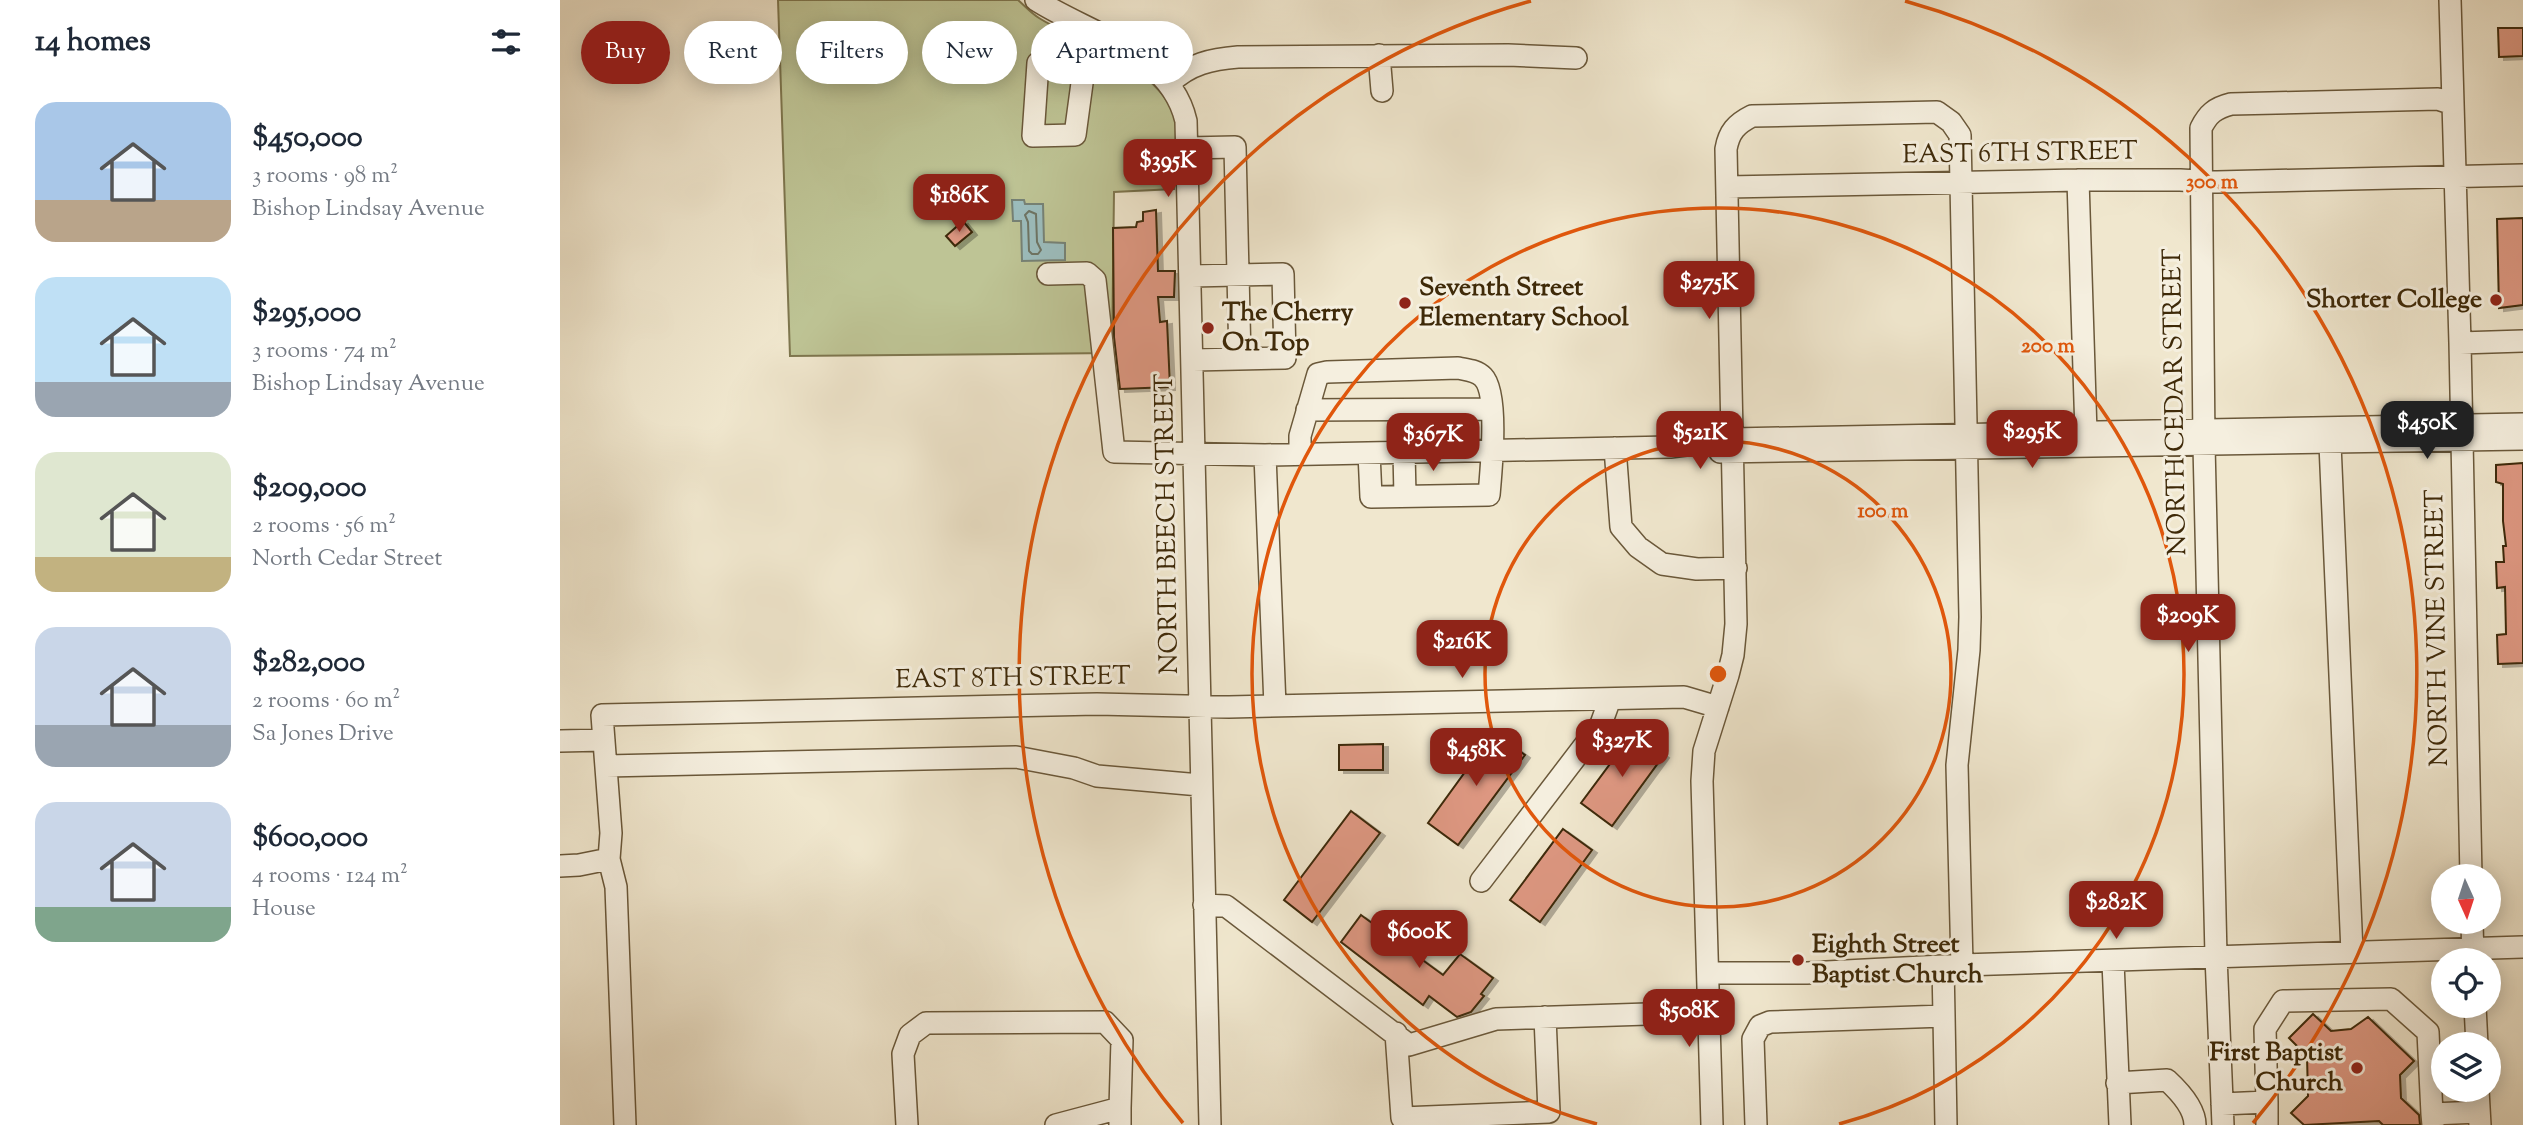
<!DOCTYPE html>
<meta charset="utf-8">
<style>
:root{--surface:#fff;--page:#f2f2f3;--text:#1f2937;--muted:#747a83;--accent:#8f2418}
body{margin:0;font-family:"Sorts Mill Goudy",serif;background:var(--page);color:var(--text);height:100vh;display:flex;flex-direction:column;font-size:26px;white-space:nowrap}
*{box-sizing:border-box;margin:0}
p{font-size:23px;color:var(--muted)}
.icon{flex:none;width:38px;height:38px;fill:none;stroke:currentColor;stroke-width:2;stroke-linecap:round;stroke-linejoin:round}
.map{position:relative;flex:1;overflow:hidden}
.details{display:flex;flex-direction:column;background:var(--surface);width:560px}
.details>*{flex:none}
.banner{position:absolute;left:21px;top:21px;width:665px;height:63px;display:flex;gap:14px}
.needle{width:46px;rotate:177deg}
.fabs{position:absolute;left:1871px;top:864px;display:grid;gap:14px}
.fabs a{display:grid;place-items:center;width:70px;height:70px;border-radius:50%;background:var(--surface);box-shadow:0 4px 18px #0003;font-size:35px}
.price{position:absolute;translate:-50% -60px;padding:0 16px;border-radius:14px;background:var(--accent);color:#fff;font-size:23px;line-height:46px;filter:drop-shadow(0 2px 4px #0008)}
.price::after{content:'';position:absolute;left:50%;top:42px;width:21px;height:16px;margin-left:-10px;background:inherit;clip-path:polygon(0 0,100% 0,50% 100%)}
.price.selected{background:#222;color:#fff}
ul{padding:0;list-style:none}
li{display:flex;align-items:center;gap:21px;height:175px;padding:0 35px}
li span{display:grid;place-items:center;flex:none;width:196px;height:140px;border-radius:21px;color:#555}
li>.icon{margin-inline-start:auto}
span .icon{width:84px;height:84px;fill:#fffc;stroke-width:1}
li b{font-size:30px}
h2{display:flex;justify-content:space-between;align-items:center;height:84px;padding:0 35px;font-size:30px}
.chip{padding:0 24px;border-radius:32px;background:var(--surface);box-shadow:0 4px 18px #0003;font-size:24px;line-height:63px}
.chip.selected{background:var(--accent);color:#fff}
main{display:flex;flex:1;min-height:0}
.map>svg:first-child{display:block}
.green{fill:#bec495;stroke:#7e764e;stroke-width:2}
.water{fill:#9cbebf;stroke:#768276;stroke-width:2}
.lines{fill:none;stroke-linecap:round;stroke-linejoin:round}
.shore{stroke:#6d7464;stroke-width:2}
.building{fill:#dd9781;stroke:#3e2908;stroke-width:2;filter:url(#shadow)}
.minor-casing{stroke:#6a583a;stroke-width:24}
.minor{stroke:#f5efdf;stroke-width:21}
.ring{fill:none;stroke:#e0570c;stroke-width:3.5}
.poi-dot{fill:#8f2418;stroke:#f5efdf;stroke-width:2.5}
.labels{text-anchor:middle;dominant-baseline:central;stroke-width:6;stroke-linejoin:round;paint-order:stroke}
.street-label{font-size:26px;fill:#3e2908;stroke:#f5efdf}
.poi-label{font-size:26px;font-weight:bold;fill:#3e2908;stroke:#f5efdf;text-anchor:start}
.centre{fill:#e0570c;stroke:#f5efdf;stroke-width:3.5}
.ring-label{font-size:21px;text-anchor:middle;font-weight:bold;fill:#e0570c;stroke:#f5efdf;stroke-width:6;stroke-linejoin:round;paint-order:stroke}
</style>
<main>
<section class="details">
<h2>14 homes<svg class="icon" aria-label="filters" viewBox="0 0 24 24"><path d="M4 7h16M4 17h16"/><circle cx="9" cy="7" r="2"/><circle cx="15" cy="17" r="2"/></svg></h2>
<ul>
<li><span style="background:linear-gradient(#a9c7e8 70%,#b9a48a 0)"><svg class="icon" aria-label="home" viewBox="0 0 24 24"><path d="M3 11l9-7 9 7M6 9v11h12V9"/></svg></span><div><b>$450,000</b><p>3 rooms · 98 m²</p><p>Bishop Lindsay Avenue</p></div></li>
<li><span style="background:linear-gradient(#bfe0f5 75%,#9aa5b1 0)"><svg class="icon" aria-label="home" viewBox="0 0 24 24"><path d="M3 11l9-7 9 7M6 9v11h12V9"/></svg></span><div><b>$295,000</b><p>3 rooms · 74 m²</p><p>Bishop Lindsay Avenue</p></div></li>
<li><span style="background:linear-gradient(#dfe7d0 75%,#c2b280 0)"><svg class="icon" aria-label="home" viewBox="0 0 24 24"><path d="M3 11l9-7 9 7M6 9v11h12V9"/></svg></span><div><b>$209,000</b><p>2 rooms · 56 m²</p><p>North Cedar Street</p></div></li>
<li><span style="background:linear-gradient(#c9d6e8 70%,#9aa5b1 0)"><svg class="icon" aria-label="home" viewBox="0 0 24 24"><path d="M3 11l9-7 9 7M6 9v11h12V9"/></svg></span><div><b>$282,000</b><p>2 rooms · 60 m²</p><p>Sa Jones Drive</p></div></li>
<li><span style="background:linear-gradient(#c9d6e8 75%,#7fa58c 0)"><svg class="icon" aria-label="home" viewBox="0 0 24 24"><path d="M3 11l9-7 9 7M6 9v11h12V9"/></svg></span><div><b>$600,000</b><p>4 rooms · 124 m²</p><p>House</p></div></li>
</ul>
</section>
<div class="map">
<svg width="1963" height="1125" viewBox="0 0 1963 1125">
<defs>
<filter id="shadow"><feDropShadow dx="5" dy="3" stdDeviation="0" flood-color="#0004"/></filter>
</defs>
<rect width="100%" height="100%" fill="#f0e7ce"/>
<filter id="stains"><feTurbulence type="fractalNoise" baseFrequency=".00286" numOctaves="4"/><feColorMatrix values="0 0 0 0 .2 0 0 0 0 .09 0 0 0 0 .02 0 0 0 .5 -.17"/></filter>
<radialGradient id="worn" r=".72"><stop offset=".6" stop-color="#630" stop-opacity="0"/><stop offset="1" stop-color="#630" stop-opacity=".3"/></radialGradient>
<path class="green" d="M 218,0 L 458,0 C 465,6 471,13 479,18 C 521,44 606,68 616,124 C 619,143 615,170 614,189 L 554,192 L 552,353 L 230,356 Z"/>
<path class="water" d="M 452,200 L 464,200 L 465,204 L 483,204 L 484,242 L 505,243 L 505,260 L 462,261 L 461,221 L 453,221 Z"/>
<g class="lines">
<path class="shore" d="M 469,211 L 476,214 L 477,242 L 481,250 L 478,254 L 472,254 L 469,251 L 468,222 L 465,215 Z"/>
</g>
<path class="building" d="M 1938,28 L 1963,28 L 1963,56 L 1939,57 Z
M 596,210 L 598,271 L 615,271 L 614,297 L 598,297 L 600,322 L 607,321 L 610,387 L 560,389 L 554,337 L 553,228 L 576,227 L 577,222 L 583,221 L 583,212 Z
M 1963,218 L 1963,305 L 1939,308 L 1937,219 Z
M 403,221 L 412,232 L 395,246 L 386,236 Z
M 1963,463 L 1963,663 L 1938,664 L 1937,635 L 1946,634 L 1945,587 L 1937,588 L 1936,562 L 1944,562 L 1943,546 L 1946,546 L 1943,521 L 1943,484 L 1936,482 L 1936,465 Z
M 934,732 L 965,755 L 898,845 L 868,823 Z
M 1073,733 L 1104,755 L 1052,826 L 1021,803 Z
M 823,744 L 823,770 L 779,770 L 779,745 Z
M 791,811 L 820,833 L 752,922 L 724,900 Z
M 1003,829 L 1032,850 L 980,922 L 950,900 Z
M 801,915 L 883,975 L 900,954 L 933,978 L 921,994 L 924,996 L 911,1012 L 897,1017 L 869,996 L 863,1005 L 781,942 Z
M 1753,1014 L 1771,1031 L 1791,1029 L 1808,1017 L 1854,1061 L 1840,1075 L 1841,1098 L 1859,1115 L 1860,1125 L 1823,1125 L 1819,1121 L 1744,1125 L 1731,1113 L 1748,1096 L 1747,1056 L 1729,1038 Z"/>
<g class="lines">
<g class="minor-casing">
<path id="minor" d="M 476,0 C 529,34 610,52 626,121 L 650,1125
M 1890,0 L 1900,343 L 1911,877
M 819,55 L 822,91
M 525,61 L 485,57 L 478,63 L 473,136 L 515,135 L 525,61 L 536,33
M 610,83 C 629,64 652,59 678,57 L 948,55 L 1016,58
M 627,148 L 675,147 L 680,359
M 1518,180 L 1526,433
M 1167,187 L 1518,180 L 1620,180 L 1657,182 L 1963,175
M 488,274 L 527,273 L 535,280 L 554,452 L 705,455 L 1110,447 L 1173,439 L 1963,424
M 631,276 L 723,274 L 725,358 L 633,360
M 1900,343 L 1963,341
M 747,410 L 931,409
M 1770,444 L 1792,952
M 1055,448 L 1061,527 L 1078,547 L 1102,564 L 1137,569 L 1176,568
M 844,452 L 845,496
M 1160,452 L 1963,439
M 740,454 L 740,436 L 758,374 L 767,372 L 898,368 C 907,370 916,370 923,377 C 939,393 931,472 929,495 L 811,497 L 809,453
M 705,455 L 715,706
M 0,741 L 44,740
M 46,766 L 456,757 L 514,768 L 537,776 L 640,785
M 49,859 L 56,887 L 65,1125
M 0,866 L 19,865 L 49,859 L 51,833 L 42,715 L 537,704 L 669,707 L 1124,697 L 1158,707
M 921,881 L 1041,724 L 1050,699
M 644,905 L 666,906 L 849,1045 L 936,1019 L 1149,1012
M 1912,922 L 1913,961
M 1553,962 L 1560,1125
M 1149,973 L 1247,973 L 1402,965 L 1963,947
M 1915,1006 L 1917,1045
M 1384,1016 L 1386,1125
M 836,1033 L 842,1118 L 989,1112 L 985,1017
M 1557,1083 L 1607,1080 C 1619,1091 1635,1108 1635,1125
M 1918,1090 L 1920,1125
M 1707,1102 L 1705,1029 L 1723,1001 L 1831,999 L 1868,1032 L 1872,1114
M 1662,1104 L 1707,1102 L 1707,1125
M 347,1125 L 343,1054 L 350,1035 L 366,1023 L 545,1022 L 562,1040 L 560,1108
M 496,1125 L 560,1108 L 560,1125
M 1152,1125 L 1142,781 L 1144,751 L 1168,675 L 1173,655 L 1176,624 L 1166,149 C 1169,132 1176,124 1192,116 L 1377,112 L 1391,122 L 1400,135 L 1410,617 L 1409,650 L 1397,765 L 1402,965
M 1196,1125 L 1193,1039 L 1200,1026 L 1210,1022 L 1384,1016 L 1383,966
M 1663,1125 L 1656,956 L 1644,445 L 1641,128 C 1648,114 1655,108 1671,104 L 1878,99 L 1893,104
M 1873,1125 L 1872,1114 L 1919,1112"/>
</g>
<use href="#minor" class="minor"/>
</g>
<g class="ring">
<circle cx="1158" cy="674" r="233"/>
<path d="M1037 1124A466 466 0 1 1 1279 1124"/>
<path d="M623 1123A698 698 0 0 1 971 1M1345 1A698 698 0 0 1 1693 1123"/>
</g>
<g class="poi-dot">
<circle cx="1936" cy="300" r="7"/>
<circle cx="845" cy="303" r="7"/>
<circle cx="648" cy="328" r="7"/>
<circle cx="1238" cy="960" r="7"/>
<circle cx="1797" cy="1068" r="7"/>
</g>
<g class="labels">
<g class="street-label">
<text transform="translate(1460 154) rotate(-1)">EAST 6TH STREET</text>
<text transform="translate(1616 402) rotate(-91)">NORTH CEDAR STREET</text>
<text transform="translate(608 524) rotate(-91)">NORTH BEECH STREET</text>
<text transform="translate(1878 628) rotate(-91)">NORTH VINE STREET</text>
<text transform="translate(453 679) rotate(-1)">EAST 8TH STREET</text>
</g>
<g class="poi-label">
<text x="859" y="288">Seventh Street<tspan x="859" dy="30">Elementary School</tspan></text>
<text x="1922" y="300" text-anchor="end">Shorter College</text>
<text x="662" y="313">The Cherry<tspan x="662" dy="30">On Top</tspan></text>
<text x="1252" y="945">Eighth Street<tspan x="1252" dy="30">Baptist Church</tspan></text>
<text x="1783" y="1053" text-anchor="end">First Baptist<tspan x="1783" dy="30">Church</tspan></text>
</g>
</g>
<circle cx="1158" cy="674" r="10" class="centre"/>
<g class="ring-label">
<text x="1652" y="188">300 m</text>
<text x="1488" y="352">200 m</text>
<text x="1323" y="517">100 m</text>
</g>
<rect width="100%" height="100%" filter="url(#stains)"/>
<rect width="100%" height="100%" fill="url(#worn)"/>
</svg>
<div class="fabs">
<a><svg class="needle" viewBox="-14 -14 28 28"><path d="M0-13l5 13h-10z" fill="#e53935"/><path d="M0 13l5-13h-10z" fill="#747a83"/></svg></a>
<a><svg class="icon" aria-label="locate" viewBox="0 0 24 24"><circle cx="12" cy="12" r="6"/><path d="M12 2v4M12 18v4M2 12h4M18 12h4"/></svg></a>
<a><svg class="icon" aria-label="layers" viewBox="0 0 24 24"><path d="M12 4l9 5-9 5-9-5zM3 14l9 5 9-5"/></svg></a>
</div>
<b class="price" style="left:608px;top:199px">$395K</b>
<b class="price" style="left:399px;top:234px">$186K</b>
<b class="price" style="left:1149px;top:321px">$275K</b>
<b class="price selected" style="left:1867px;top:461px">$450K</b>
<b class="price" style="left:1472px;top:470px">$295K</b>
<b class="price" style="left:1140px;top:471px">$521K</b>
<b class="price" style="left:873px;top:473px">$367K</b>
<b class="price" style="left:1628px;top:654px">$209K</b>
<b class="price" style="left:902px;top:680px">$216K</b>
<b class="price" style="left:1062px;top:779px">$327K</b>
<b class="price" style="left:916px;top:788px">$458K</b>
<b class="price" style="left:1556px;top:941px">$282K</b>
<b class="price" style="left:859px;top:970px">$600K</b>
<b class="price" style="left:1129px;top:1049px">$508K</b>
<div class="banner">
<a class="chip selected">Buy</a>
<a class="chip">Rent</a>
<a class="chip">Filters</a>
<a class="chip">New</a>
<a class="chip">Apartment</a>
</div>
</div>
</main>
